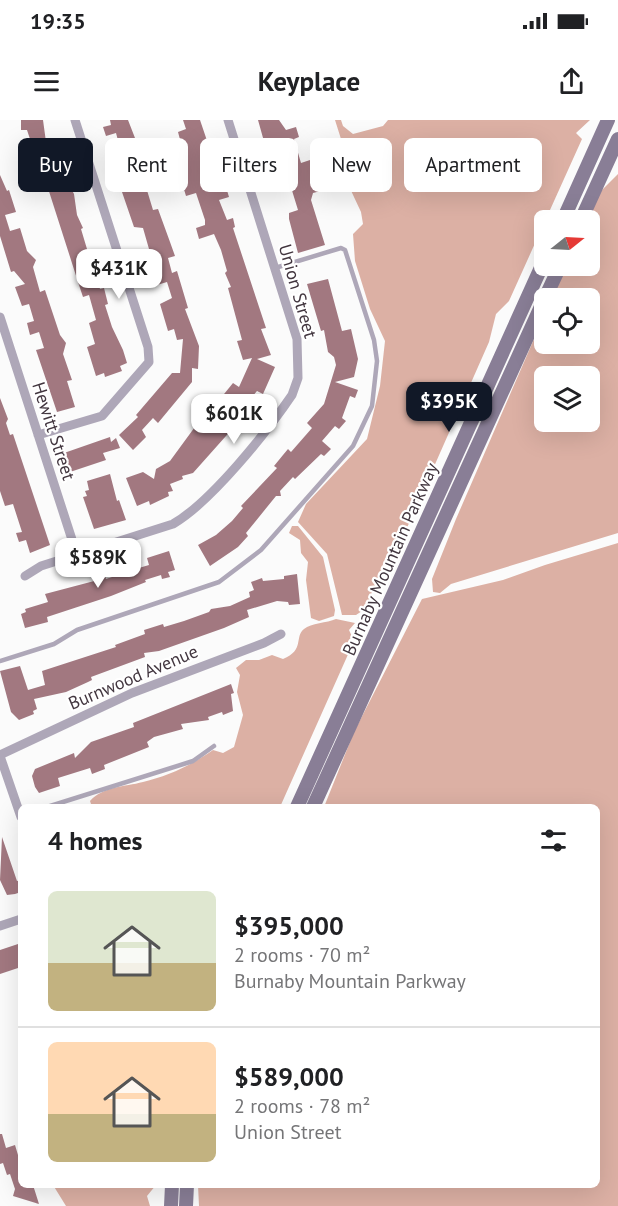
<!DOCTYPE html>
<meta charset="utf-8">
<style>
:root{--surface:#fff;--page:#f2f2f2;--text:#202124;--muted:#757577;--line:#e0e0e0;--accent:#111827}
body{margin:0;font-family:"PT Sans",sans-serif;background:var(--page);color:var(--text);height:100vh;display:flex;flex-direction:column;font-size:22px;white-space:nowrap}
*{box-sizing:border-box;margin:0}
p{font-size:20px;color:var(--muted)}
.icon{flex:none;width:33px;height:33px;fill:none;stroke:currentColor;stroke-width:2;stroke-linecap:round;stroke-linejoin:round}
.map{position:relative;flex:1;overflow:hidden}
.drawer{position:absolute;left:18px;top:684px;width:582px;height:384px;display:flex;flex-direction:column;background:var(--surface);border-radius:9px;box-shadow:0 6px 24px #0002}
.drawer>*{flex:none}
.banner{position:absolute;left:18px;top:18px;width:582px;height:54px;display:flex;gap:12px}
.needle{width:39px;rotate:72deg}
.controls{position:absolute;left:534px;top:90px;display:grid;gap:12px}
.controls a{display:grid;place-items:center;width:66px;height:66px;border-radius:9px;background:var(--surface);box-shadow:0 6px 24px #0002;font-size:30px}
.price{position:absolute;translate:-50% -51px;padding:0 14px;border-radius:12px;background:#fff;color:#222;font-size:20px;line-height:39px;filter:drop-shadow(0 2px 3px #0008)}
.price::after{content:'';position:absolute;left:50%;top:36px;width:18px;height:14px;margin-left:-9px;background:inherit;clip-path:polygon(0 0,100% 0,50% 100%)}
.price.active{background:var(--accent);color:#fff}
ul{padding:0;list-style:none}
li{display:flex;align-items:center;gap:18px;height:150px;padding:0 30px}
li+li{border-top:2px solid var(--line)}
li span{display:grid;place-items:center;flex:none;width:168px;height:120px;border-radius:9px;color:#555}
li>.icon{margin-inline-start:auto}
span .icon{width:72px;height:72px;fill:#fffc;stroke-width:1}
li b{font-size:26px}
h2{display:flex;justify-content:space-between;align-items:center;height:72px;padding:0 30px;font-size:26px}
.chip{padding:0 21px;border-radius:9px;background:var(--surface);box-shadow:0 6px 24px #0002;font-size:21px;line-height:54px}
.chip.active{background:var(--accent);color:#fff}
.status{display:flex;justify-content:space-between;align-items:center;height:42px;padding:0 30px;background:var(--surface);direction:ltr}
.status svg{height:16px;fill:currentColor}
header{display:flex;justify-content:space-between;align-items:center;height:78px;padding:0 30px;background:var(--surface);font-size:27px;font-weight:700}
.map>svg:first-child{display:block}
.forest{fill:#dcb0a4;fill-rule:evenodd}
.building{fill:#a27880}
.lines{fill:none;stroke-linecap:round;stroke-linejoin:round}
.service{stroke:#aea7b8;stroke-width:4.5}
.minor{stroke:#aea7b8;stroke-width:9}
.secondary{stroke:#897e96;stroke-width:14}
.labels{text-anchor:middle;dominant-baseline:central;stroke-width:4.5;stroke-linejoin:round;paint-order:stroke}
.street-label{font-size:18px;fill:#42363f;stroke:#fff}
</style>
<div class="status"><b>19:35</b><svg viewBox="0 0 49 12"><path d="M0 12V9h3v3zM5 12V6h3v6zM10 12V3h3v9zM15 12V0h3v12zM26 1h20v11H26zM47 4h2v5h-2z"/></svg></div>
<header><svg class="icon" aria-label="menu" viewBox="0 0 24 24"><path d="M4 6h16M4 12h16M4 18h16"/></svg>Keyplace<svg class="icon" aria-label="share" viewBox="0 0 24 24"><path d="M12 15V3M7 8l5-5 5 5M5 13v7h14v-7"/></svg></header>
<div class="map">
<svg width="618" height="1086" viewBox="0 0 618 1086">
<rect width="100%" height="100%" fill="#fbfbfb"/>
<path class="forest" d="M 335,0 L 341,0 L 343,6 L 353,14 L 383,6 L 388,0 L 590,0 L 576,13 L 582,19 L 509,181 L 496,194 L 489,222 L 391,444 L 369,477 L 371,485 L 356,495 L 342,495 L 327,434 L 298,402 L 306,384 L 367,319 L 380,266 L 385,221 L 370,189 L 355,141 L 353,114 L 363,104 L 361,92 L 347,62 L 347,38 Z
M 618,54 L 618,413 L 451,464 L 440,473 L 433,472 L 432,459 L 456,399 L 544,196 L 544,224 L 590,224 L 590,178 L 552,178 L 567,146 L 590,146 L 590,100 L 586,100 L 598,74 ZM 544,256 L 590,256 L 590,302 L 544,302 Z
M 292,406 L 298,406 L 323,437 L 335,490 L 334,496 L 319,501 L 311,498 L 306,460 L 308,442 L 301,433 L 300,420 L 289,413 Z
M 618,423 L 618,1086 L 199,1086 L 198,1065 L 597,1065 L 597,687 L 324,687 L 354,612 L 422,479 L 503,460 L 545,445 Z
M 336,499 L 355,503 L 349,510 L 354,521 L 280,687 L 92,687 L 90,681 C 104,666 124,667 143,662 C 168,656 192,645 213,630 L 223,633 L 234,627 L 243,595 L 237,572 L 240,555 L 236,548 L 246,540 L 259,540 L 272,535 L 283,539 C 305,530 294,517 304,509 C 311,503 327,503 336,499 Z
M 53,1065 L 156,1065 L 147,1076 L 150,1086 L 66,1086 Z"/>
<path class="building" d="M 21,0 L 43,0 L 46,22 L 56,19 L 64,46 L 60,47 L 74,74 L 77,95 L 83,108 L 81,109 L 90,139 L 94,138 L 98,151 L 95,152 L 100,169 L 104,168 L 108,184 L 105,185 L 112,207 L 123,230 L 127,243 L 120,246 L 122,251 L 105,257 L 104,253 L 96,256 L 87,227 L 95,224 L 89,203 L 96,200 L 89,175 L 83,177 L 79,165 L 46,62 L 42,63 L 39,52 L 36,53 L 33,41 L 37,40 L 27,10 L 21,10 Z
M 110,0 L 128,0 L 142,36 L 147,34 L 149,39 L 155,37 L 158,45 L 136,52 L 142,69 L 146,67 L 153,90 L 158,89 L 170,122 L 175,136 L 168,138 L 172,153 L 177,151 L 188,188 L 185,189 L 199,226 L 198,249 L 192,248 L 192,262 L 158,303 L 153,298 L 142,310 L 146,317 L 133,330 L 119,315 L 138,297 L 136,295 L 172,253 L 180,253 L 183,219 L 177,220 L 174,209 L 168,211 L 160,184 L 172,178 L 167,162 L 157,165 L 155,161 L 152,162 L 142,134 L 149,129 L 143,108 L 134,107 L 122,72 L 128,70 L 118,41 L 113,43 L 109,31 L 120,28 L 116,13 L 106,16 L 103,7 L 111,5 Z
M 183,0 L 200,0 L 223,68 L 226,67 L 229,77 L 219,80 L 227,100 L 233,98 L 235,107 L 233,108 L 266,208 L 261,209 L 271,235 L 257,239 L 275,247 L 263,274 L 257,271 L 245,285 L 250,289 L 193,353 L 182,356 L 183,359 L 170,364 L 173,371 L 168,372 L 169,376 L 150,385 L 149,381 L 137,386 L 126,358 L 143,352 L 154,359 L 156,349 L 170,341 L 200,300 L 204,303 L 223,281 L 220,279 L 233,263 L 239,267 L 252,238 L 243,240 L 237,221 L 242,220 L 228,168 L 231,167 L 225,153 L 227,151 L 221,130 L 214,114 L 199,119 L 196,108 L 205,105 L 205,100 L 196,73 L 186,76 L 183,66 L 187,65 L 180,44 L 186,42 L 178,12 L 186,9 Z
M 258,0 L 279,0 L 286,10 L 296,7 L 299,17 L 294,19 L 301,43 L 310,40 L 316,60 L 325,57 L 328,69 L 313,73 L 311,80 L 325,125 L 298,133 L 289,99 L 289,93 L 298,90 L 290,64 L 283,66 L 277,48 L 272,50 Z
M 0,55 L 7,71 L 9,70 L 16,92 L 5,95 L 10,111 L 20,108 L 27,131 L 36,140 L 33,147 L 40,172 L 45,170 L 60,215 L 66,223 L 63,234 L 72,260 L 67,261 L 75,287 L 57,292 L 36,230 L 44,228 L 39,212 L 30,215 L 27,203 L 34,201 L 29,184 L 22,186 L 15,167 L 25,164 L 14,151 L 11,152 L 0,116 Z
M 328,159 L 342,211 L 351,209 L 358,239 L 354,257 L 335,262 L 358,270 L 355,278 L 350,276 L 342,298 L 346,301 L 339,309 L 335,306 L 322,321 L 331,329 L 324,336 L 321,334 L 295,359 L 293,357 L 280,371 L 281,376 L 276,376 L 246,413 L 248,416 L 238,427 L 210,446 L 198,425 L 216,415 L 232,401 L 243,388 L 241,386 L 277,348 L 274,346 L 283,335 L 288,329 L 291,332 L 312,308 L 307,303 L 324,284 L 336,245 L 334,237 L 328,232 L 324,210 L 321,211 L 307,164 Z
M 0,278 L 8,299 L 6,303 L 10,315 L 13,314 L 50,425 L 30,433 L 26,420 L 19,422 L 16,413 L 22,412 L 13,384 L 5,386 L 0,371 Z
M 110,317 L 111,322 L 116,318 L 120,328 L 103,333 L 106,340 L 70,352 L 64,333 Z
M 110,354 L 117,381 L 119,380 L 126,400 L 94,409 L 83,377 L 87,376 L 85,371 L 89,370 L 87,361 Z
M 169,431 L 175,450 L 168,452 L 170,457 L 162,459 L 161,455 L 145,460 L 146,462 L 111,476 L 47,497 L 48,502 L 25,508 L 21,494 L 26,492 L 25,489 L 48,482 L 45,474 L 98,460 L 96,455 L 104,453 L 106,459 L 121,454 L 119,447 L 130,444 L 132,450 L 149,445 L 147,438 Z
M 297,454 L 300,484 L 289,485 L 288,482 L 277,481 L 247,490 L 249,497 L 224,508 L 159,531 L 144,533 L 145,537 L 91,557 L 92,560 L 88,562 L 66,572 L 34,579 L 37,589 L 33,591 L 34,594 L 19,600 L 11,592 L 0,551 L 20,546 L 28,570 L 45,565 L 42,551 L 116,527 L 115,525 L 145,514 L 144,510 L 163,504 L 164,507 L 184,501 L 209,492 L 211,489 L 230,486 L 250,477 L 249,472 L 254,470 L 251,462 L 262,458 L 263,461 L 284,459 L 284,456 Z
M 231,564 L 234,573 L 231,574 L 233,591 L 223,595 L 222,592 L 208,597 L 209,600 L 181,604 L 183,609 L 154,617 L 147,622 L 149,627 L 104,645 L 105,649 L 92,654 L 90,648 L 58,658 L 60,666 L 39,673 L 35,667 L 32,656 L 35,649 L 74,633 L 75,638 L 91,622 L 134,607 L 133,603 Z
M 2,717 L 17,761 L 21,760 L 21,772 L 15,774 L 7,775 L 0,760 Z
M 21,823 L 21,847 L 0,854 L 0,830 Z
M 0,1014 L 2,1014 L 6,1028 L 15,1025 L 21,1045 L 21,1065 L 33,1065 L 39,1084 L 13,1076 L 15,1069 L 10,1054 L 7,1055 L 3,1043 L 0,1044 Z"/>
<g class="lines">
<path class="service" d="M 0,541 L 54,524 L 77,510 L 219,462 L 261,430 L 353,326 L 372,286 L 377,241 L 374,220 L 345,130 L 341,128 L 275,148
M 47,687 L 193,641 L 214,626"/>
<path class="minor" d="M 0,197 L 77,435
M 38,315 L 102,296 L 149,242 L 148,227 L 75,0
M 25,456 L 41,446 L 173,404 C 211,382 267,312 292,275 L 298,258 L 297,219 L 228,0
M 0,635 L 132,573 L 264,523 L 281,514
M 0,636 L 21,697
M 0,806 L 21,799"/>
<path class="secondary" d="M 563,100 L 608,0
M 581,100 L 618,19
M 545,178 L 560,146
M 297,687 L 544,141
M 313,687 L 544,180
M 171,1086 L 172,1065
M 186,1086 L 187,1065"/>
</g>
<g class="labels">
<g class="street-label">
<text transform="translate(298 171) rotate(74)">Union Street</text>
<text transform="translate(54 311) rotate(72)">Hewitt Street</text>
<text transform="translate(390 439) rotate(-66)">Burnaby Mountain Parkway</text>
<text transform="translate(133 557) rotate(-23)">Burnwood Avenue</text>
</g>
</g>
</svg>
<div class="controls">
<a><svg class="needle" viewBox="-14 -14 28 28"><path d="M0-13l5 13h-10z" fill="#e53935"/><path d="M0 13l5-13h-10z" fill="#757577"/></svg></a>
<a><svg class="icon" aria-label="locate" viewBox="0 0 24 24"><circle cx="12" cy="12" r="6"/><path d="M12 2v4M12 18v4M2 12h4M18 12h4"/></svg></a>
<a><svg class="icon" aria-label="layers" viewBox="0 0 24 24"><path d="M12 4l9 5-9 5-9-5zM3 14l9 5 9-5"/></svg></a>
</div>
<b class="price" style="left:119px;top:180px">$431K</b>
<b class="price active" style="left:449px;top:313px">$395K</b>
<b class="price" style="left:234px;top:325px">$601K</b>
<b class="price" style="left:98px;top:469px">$589K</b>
<div class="banner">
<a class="chip active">Buy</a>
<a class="chip">Rent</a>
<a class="chip">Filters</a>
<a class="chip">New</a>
<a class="chip">Apartment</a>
</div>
<section class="drawer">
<h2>4 homes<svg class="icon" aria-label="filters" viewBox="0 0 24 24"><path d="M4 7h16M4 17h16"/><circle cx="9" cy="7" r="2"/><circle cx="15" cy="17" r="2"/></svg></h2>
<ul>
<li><span style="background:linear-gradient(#dfe7d0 60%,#c2b280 0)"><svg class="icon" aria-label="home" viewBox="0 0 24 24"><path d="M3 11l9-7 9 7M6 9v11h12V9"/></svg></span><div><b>$395,000</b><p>2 rooms · 70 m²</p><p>Burnaby Mountain Parkway</p></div></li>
<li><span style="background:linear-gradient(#ffd9b3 60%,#c2b280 0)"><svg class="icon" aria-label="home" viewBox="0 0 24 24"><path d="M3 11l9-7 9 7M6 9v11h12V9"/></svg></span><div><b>$589,000</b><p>2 rooms · 78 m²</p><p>Union Street</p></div></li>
</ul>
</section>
</div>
